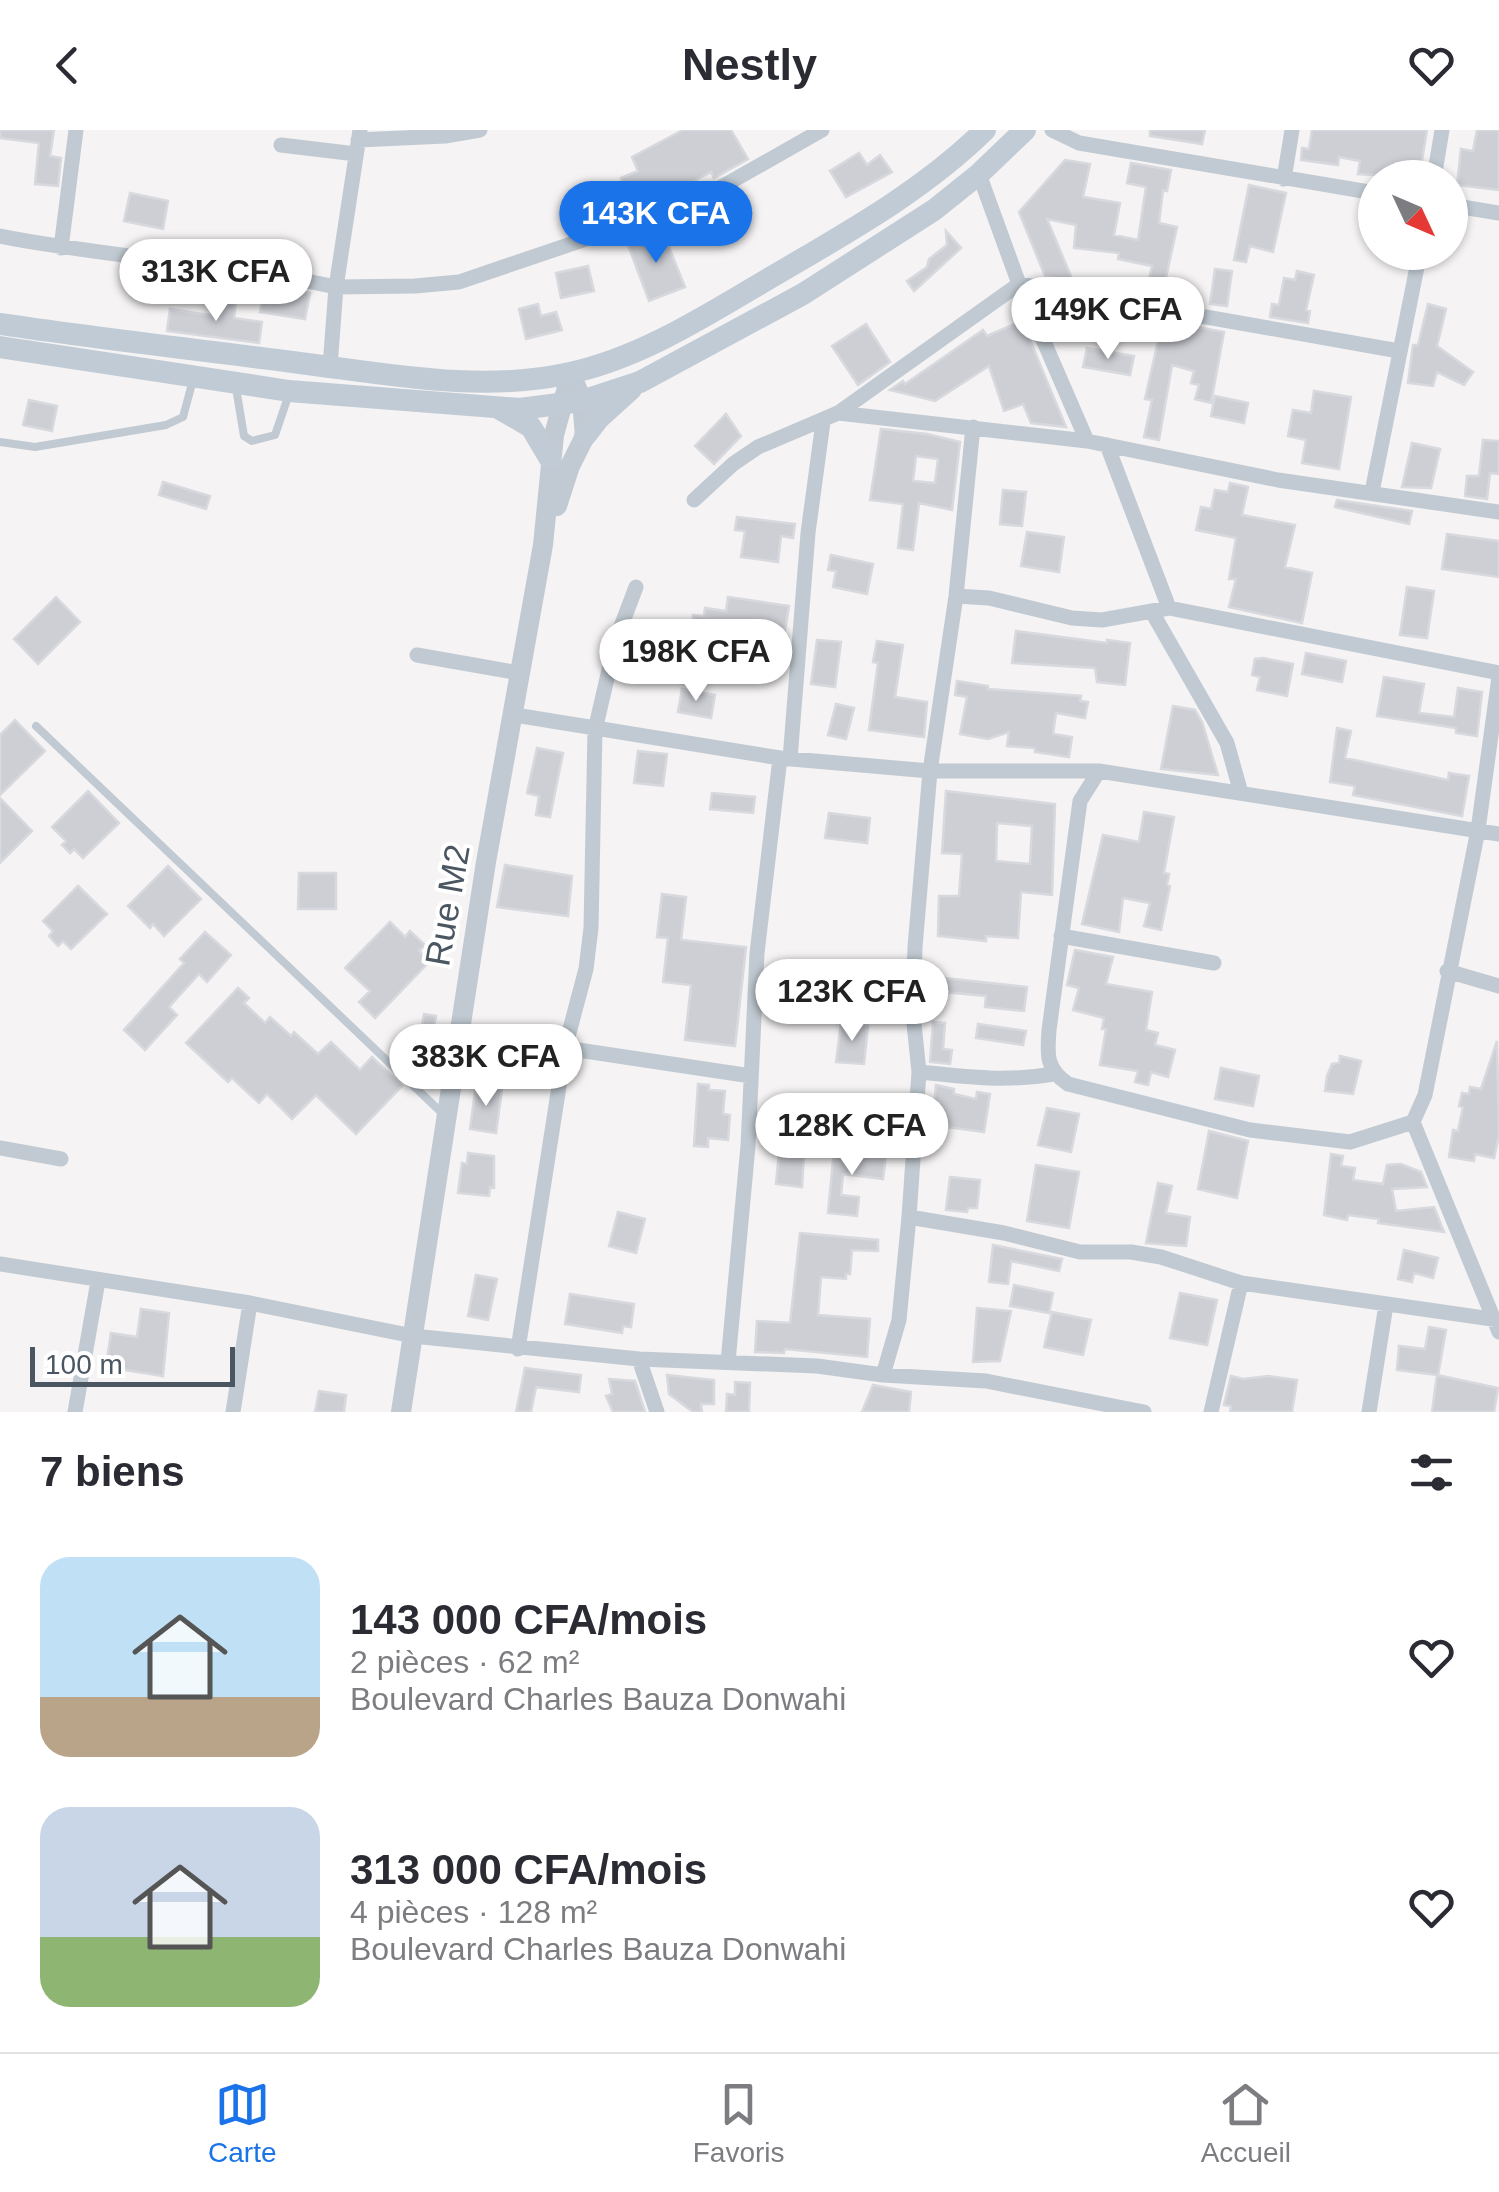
<!DOCTYPE html>
<html lang="fr">
<meta charset="utf-8">
<style>
:root{--surface:#fff;--page:#f7f7f7;--text:#2b2b33;--muted:#7c7c81;--line:#e1e1e2;--accent:#1a73e8}
body{margin:0;font-family:Arial,sans-serif;background:var(--page);color:var(--text);height:100vh;display:flex;flex-direction:column;font-size:38px;white-space:nowrap}
*{box-sizing:border-box;margin:0}
p{font-size:32px;color:var(--muted)}
.icon{flex:none;width:55px;height:55px;fill:none;stroke:currentColor;stroke-width:2;stroke-linecap:round;stroke-linejoin:round}
.map{position:relative;height:1282px;overflow:hidden}
.details{display:flex;flex-direction:column;background:var(--surface);flex:1}
.details>*{flex:none}
.needle{width:65px;rotate:134deg}
.buttons{position:absolute;left:1358px;top:30px;display:grid;gap:20px}
.buttons a{display:grid;place-items:center;width:110px;height:110px;border-radius:50%;background:var(--surface);box-shadow:0 2px 8px #0004;font-size:50px}
.scale{position:absolute;left:30px;bottom:25px;width:205px;box-sizing:border-box;padding-left:10px;border:5px solid #4a5661;border-top:0;font-size:28px;line-height:35px;white-space:nowrap;color:#4a5661;-webkit-text-stroke:8px #fff;paint-order:stroke}
.price{position:absolute;translate:-50% -85px;padding:0 22px;border-radius:35px;background:#fff;color:#222;font-size:32px;line-height:65px;filter:drop-shadow(0 2px 5px #0008)}
.price::after{content:'';position:absolute;left:50%;top:60px;width:30px;height:22px;margin-left:-15px;background:inherit;clip-path:polygon(0 0,100% 0,50% 100%)}
.price.current{background:var(--accent);color:#fff}
ul{padding:0;list-style:none}
li{display:flex;align-items:center;gap:30px;height:250px;padding:0 40px}
li span{display:grid;place-items:center;flex:none;width:280px;height:200px;border-radius:30px;color:#555}
li>.icon{margin-inline-start:auto}
span .icon{width:120px;height:120px;fill:#fffc;stroke-width:1}
li b{font-size:42px}
h2{display:flex;justify-content:space-between;align-items:center;height:120px;padding:0 40px;font-size:42px}
header{display:flex;justify-content:space-between;align-items:center;height:130px;padding:0 40px;background:var(--surface);font-size:45px;font-weight:700}
.menu{display:flex;justify-content:space-around;align-items:center;height:140px;border-top:2px solid var(--line);background:var(--surface);font-size:28px;color:var(--muted)}
.menu a{display:grid;justify-items:center;gap:5px}
.menu .current{color:var(--accent)}
.map>svg:first-child{display:block}
.building{fill:#cdcfd5;stroke:#d7d9de;stroke-width:2.5;fill-rule:evenodd}
.lines{fill:none;stroke-linecap:round;stroke-linejoin:round}
.service{stroke:#c1cad2;stroke-width:8}
.minor{stroke:#c1cad2;stroke-width:15}
.tertiary{stroke:#c1cad2;stroke-width:20}
.secondary{stroke:#c1cbd6;stroke-width:22}
.labels{text-anchor:middle;dominant-baseline:central;stroke-width:8;stroke-linejoin:round;paint-order:stroke}
.street-label{font-size:35px;fill:#4a5661;stroke:#fff}
</style>
<header><svg class="icon" aria-label="back" viewBox="0 0 24 24"><path d="M15 5l-7 7 7 7"/></svg>Nestly<svg class="icon" aria-label="heart" viewBox="0 0 24 24"><path d="M12 20l-8-8c-3-5 5-10 8-4 3-6 11-1 8 4z"/></svg></header>
<div class="map">
<svg width="1499" height="1282" viewBox="0 0 1499 1282">
<rect width="100%" height="100%" fill="#f5f3f3"/>
<path class="building" d="M 0,0 L 54,0 L 50,26 L 61,28 L 58,56 L 35,54 L 39,13 L 0,8 Z
M 683,0 L 731,0 L 748,29 L 714,48 L 711,42 L 692,52 L 696,59 L 690,62 L 631,79 L 621,48 L 638,41 L 632,27 Z
M 1150,0 L 1205,0 L 1202,14 L 1150,6 Z
M 1312,0 L 1427,0 L 1419,48 L 1358,44 L 1360,31 L 1339,27 L 1338,35 L 1301,30 L 1302,18 L 1309,19 Z
M 1477,0 L 1499,0 L 1499,60 L 1457,55 L 1461,19 L 1473,21 Z
M 859,23 L 867,35 L 880,25 L 892,42 L 846,67 L 830,41 Z
M 1065,30 L 1090,34 L 1083,67 L 1120,73 L 1114,105 L 1138,110 L 1146,57 L 1127,53 L 1131,33 L 1171,40 L 1167,61 L 1163,60 L 1159,93 L 1177,97 L 1162,166 L 1146,163 L 1152,136 L 1118,129 L 1119,123 L 1074,118 L 1076,95 L 1047,89 L 1073,151 L 1045,146 L 1019,82 Z
M 1249,55 L 1286,63 L 1273,122 L 1250,116 L 1246,132 L 1234,130 Z
M 596,62 L 601,81 L 628,73 L 631,82 L 592,95 L 585,65 Z
M 130,63 L 168,71 L 163,99 L 124,91 Z
M 662,100 L 685,157 L 649,171 L 628,115 Z
M 946,101 L 961,118 L 914,161 L 907,151 L 927,137 L 929,129 L 947,115 Z
M 588,136 L 594,161 L 561,168 L 556,143 Z
M 1215,139 L 1232,141 L 1227,176 L 1210,174 Z
M 1297,141 L 1314,145 L 1306,180 L 1310,181 L 1308,193 L 1270,187 L 1272,174 L 1279,175 L 1284,148 L 1295,150 Z
M 265,156 L 310,163 L 305,189 L 260,182 Z
M 218,168 L 236,171 L 234,188 L 262,192 L 259,213 L 167,201 L 170,179 L 215,186 Z
M 538,174 L 541,186 L 556,182 L 562,200 L 526,209 L 519,179 Z
M 1428,174 L 1446,179 L 1437,216 L 1473,242 L 1464,255 L 1437,242 L 1433,256 L 1408,253 L 1413,215 L 1418,215 Z
M 1022,191 L 1066,297 L 1031,293 L 1023,274 L 1004,281 L 989,236 L 935,271 L 890,260 L 903,251 L 905,254 L 983,200 L 987,206 Z
M 866,194 L 890,232 L 858,255 L 832,216 Z
M 1185,195 L 1224,202 L 1211,273 L 1195,269 L 1199,255 L 1191,253 L 1194,241 L 1172,235 L 1159,310 L 1144,307 L 1152,270 L 1145,269 L 1161,198 L 1183,203 Z
M 1087,218 L 1134,226 L 1130,245 L 1083,237 Z
M 1314,261 L 1351,267 L 1339,339 L 1302,333 L 1306,310 L 1288,306 L 1293,280 L 1311,283 Z
M 1215,266 L 1248,273 L 1244,293 L 1211,286 Z
M 29,270 L 57,276 L 52,301 L 23,295 Z
M 726,284 L 741,306 L 714,334 L 695,316 Z
M 881,299 L 927,304 L 960,312 L 952,380 L 919,373 L 913,420 L 898,418 L 903,374 L 870,370 ZM 916,326 L 938,329 L 935,353 L 913,351 Z
M 1483,310 L 1499,311 L 1499,344 L 1490,343 L 1487,369 L 1465,366 L 1467,346 L 1479,346 Z
M 1412,313 L 1440,319 L 1431,358 L 1402,357 Z
M 163,352 L 210,366 L 206,379 L 159,365 Z
M 1230,353 L 1248,357 L 1242,385 L 1295,395 L 1285,437 L 1312,443 L 1302,493 L 1229,477 L 1236,449 L 1229,449 L 1236,408 L 1196,400 L 1201,377 L 1211,379 L 1215,360 L 1228,362 Z
M 1003,360 L 1026,362 L 1022,396 L 1000,394 Z
M 1337,370 L 1412,381 L 1409,394 L 1335,377 Z
M 737,387 L 795,394 L 793,408 L 781,406 L 778,432 L 741,427 L 745,401 L 735,400 Z
M 1027,402 L 1064,407 L 1059,442 L 1021,436 Z
M 1447,404 L 1499,411 L 1499,447 L 1442,439 Z
M 831,425 L 873,434 L 867,464 L 833,457 L 836,441 L 828,440 Z
M 1407,457 L 1434,461 L 1427,508 L 1400,505 Z
M 56,467 L 80,492 L 38,534 L 14,509 Z
M 728,467 L 789,476 L 783,513 L 719,503 L 716,516 L 691,514 L 693,485 L 704,486 L 705,478 L 726,481 Z
M 1016,501 L 1107,513 L 1107,510 L 1130,513 L 1125,555 L 1097,552 L 1095,538 L 1012,533 Z
M 817,510 L 841,512 L 835,557 L 811,554 Z
M 877,511 L 903,515 L 895,567 L 927,572 L 924,607 L 869,600 L 878,533 L 873,532 Z
M 1306,523 L 1346,531 L 1342,552 L 1302,544 Z
M 1263,528 L 1293,534 L 1287,566 L 1257,560 L 1260,547 L 1252,545 L 1255,529 Z
M 1384,547 L 1424,554 L 1419,583 L 1454,587 L 1458,558 L 1482,562 L 1477,606 L 1456,603 L 1456,598 L 1377,586 Z
M 957,551 L 988,556 L 988,559 L 1081,566 L 1080,571 L 1088,572 L 1085,588 L 1056,583 L 1053,604 L 1072,607 L 1069,627 L 1035,622 L 1035,618 L 1007,616 L 1009,602 L 988,609 L 960,604 L 967,567 L 955,565 Z
M 682,559 L 715,565 L 711,588 L 678,582 Z
M 836,574 L 854,578 L 846,609 L 828,605 Z
M 1173,576 L 1195,580 L 1202,592 L 1218,645 L 1161,639 Z
M 15,590 L 45,621 L 0,665 L 0,605 Z
M 1337,598 L 1351,601 L 1345,628 L 1448,650 L 1449,643 L 1469,646 L 1462,686 L 1353,665 L 1355,656 L 1330,652 Z
M 537,618 L 563,623 L 550,687 L 536,685 L 539,666 L 527,663 Z
M 638,621 L 667,624 L 663,656 L 634,653 Z
M 88,661 L 119,693 L 83,728 L 74,719 L 70,723 L 62,715 L 66,711 L 52,697 Z
M 946,661 L 1055,674 L 1052,765 L 1021,762 L 1018,808 L 986,806 L 986,811 L 938,806 L 939,766 L 959,766 L 962,724 L 942,723 ZM 997,693 L 1032,696 L 1030,734 L 996,731 Z
M 712,663 L 755,667 L 753,683 L 710,679 Z
M 0,668 L 32,701 L 0,733 Z
M 1144,682 L 1174,687 L 1164,743 L 1169,744 L 1167,755 L 1170,756 L 1161,800 L 1144,796 L 1150,773 L 1123,768 L 1119,802 L 1082,794 L 1103,705 L 1139,712 Z
M 829,683 L 870,688 L 867,713 L 825,708 Z
M 505,735 L 572,746 L 568,786 L 497,777 Z
M 168,736 L 201,769 L 164,806 L 153,794 L 150,798 L 128,776 Z
M 299,743 L 336,743 L 336,779 L 298,779 Z
M 78,756 L 107,784 L 71,819 L 63,811 L 58,816 L 49,806 L 53,801 L 43,791 Z
M 662,764 L 686,767 L 681,810 L 746,817 L 735,916 L 685,910 L 691,855 L 663,852 L 668,808 L 657,807 Z
M 390,792 L 405,807 L 410,801 L 425,815 L 419,821 L 430,831 L 375,888 L 359,872 L 370,861 L 345,838 Z
M 205,802 L 231,825 L 207,852 L 199,844 L 169,877 L 177,885 L 145,920 L 124,900 L 184,833 L 180,829 Z
M 1075,820 L 1113,827 L 1106,854 L 1152,862 L 1146,900 L 1158,903 L 1155,915 L 1175,920 L 1168,947 L 1151,942 L 1148,955 L 1135,952 L 1138,941 L 1100,935 L 1106,899 L 1102,899 L 1104,888 L 1073,880 L 1079,858 L 1067,855 Z
M 935,847 L 1027,857 L 1024,881 L 985,877 L 986,866 L 934,861 Z
M 238,858 L 249,868 L 244,873 L 265,893 L 270,887 L 291,906 L 294,902 L 318,924 L 331,912 L 360,940 L 372,927 L 402,956 L 356,1004 L 316,965 L 292,989 L 267,964 L 259,973 L 232,948 L 228,952 L 186,913 Z
M 424,884 L 436,886 L 427,938 L 415,936 Z
M 933,892 L 945,893 L 943,919 L 952,920 L 950,934 L 930,932 Z
M 841,894 L 868,896 L 864,934 L 836,932 Z
M 978,894 L 1026,901 L 1023,915 L 976,908 Z
M 1497,911 L 1499,1005 L 1494,1028 L 1475,1024 L 1474,1031 L 1449,1027 L 1453,1000 L 1458,1001 L 1463,977 L 1459,976 L 1462,963 L 1469,964 L 1470,957 L 1481,959 Z
M 1340,926 L 1361,931 L 1353,964 L 1325,961 L 1327,946 L 1332,934 L 1339,933 Z
M 1221,938 L 1259,946 L 1253,976 L 1215,969 Z
M 698,954 L 709,955 L 709,960 L 725,961 L 723,984 L 730,985 L 728,1010 L 708,1008 L 708,1017 L 694,1016 Z
M 476,955 L 502,958 L 496,1003 L 470,999 Z
M 936,955 L 954,959 L 954,964 L 976,969 L 977,962 L 990,964 L 984,1002 L 932,995 Z
M 1047,978 L 1079,984 L 1071,1022 L 1038,1015 Z
M 1209,1001 L 1248,1011 L 1237,1068 L 1198,1059 Z
M 834,1020 L 886,1025 L 883,1049 L 843,1044 L 841,1065 L 859,1067 L 857,1086 L 828,1083 Z
M 779,1022 L 804,1024 L 802,1057 L 776,1054 Z
M 468,1023 L 494,1026 L 494,1058 L 490,1057 L 489,1066 L 458,1063 L 462,1033 L 467,1034 Z
M 1331,1024 L 1343,1026 L 1341,1036 L 1355,1038 L 1353,1050 L 1383,1054 L 1387,1035 L 1401,1034 L 1421,1042 L 1427,1057 L 1392,1059 L 1396,1081 L 1434,1077 L 1444,1102 L 1378,1093 L 1379,1089 L 1348,1085 L 1347,1090 L 1324,1085 Z
M 1036,1035 L 1079,1042 L 1069,1098 L 1027,1091 Z
M 950,1047 L 980,1050 L 977,1078 L 968,1078 L 967,1082 L 946,1080 Z
M 1158,1053 L 1172,1056 L 1166,1083 L 1190,1087 L 1186,1116 L 1146,1113 Z
M 618,1082 L 645,1089 L 636,1123 L 609,1116 Z
M 800,1103 L 878,1110 L 878,1121 L 852,1120 L 850,1144 L 846,1144 L 846,1149 L 821,1147 L 818,1185 L 870,1189 L 867,1227 L 785,1219 L 784,1223 L 755,1222 L 757,1191 L 790,1193 Z
M 993,1115 L 1062,1129 L 1059,1141 L 1011,1131 L 1008,1154 L 989,1152 Z
M 1404,1120 L 1438,1128 L 1433,1148 L 1414,1143 L 1412,1152 L 1398,1149 Z
M 476,1145 L 497,1149 L 488,1190 L 468,1186 Z
M 1014,1155 L 1053,1163 L 1049,1183 L 1010,1176 Z
M 1180,1163 L 1217,1170 L 1207,1215 L 1170,1208 Z
M 570,1164 L 634,1174 L 631,1197 L 623,1196 L 622,1203 L 565,1194 Z
M 977,1178 L 1011,1181 L 1000,1231 L 973,1232 Z
M 141,1179 L 169,1183 L 163,1246 L 106,1237 L 111,1203 L 137,1207 Z
M 1052,1182 L 1091,1190 L 1083,1225 L 1044,1217 Z
M 1429,1197 L 1446,1200 L 1438,1245 L 1397,1240 L 1399,1216 L 1425,1219 Z
M 525,1238 L 581,1245 L 579,1262 L 536,1257 L 531,1282 L 516,1282 Z
M 667,1245 L 714,1250 L 714,1274 L 701,1274 L 702,1282 L 693,1282 L 669,1264 Z
M 1437,1245 L 1498,1258 L 1494,1282 L 1432,1282 Z
M 1231,1246 L 1243,1249 L 1269,1246 L 1297,1250 L 1292,1282 L 1230,1282 L 1231,1276 L 1224,1275 Z
M 609,1249 L 635,1251 L 645,1282 L 613,1282 L 606,1266 L 612,1264 Z
M 735,1252 L 750,1253 L 749,1282 L 726,1282 L 727,1264 L 735,1265 Z
M 873,1255 L 911,1262 L 909,1282 L 862,1282 Z
M 319,1261 L 346,1265 L 344,1282 L 315,1282 Z"/>
<g class="lines">
<path class="service" d="M 236,258 L 244,306 L 252,311 L 275,305 L 289,264
M 0,312 L 35,317 L 166,295 L 183,287 L 193,250
M 36,596 L 442,983"/>
<path class="minor" d="M 360,0 L 336,157 L 415,156 L 459,152 L 695,72 L 822,0
M 1052,0 L 1079,13 L 1375,63
M 358,10 L 445,6 L 480,0
M 281,15 L 356,24
M 979,44 L 1019,154 L 1087,311
M 1434,48 L 1442,0
M 1284,49 L 1292,0
M 1450,75 L 1499,83
M 0,106 C 111,128 225,133 336,157 L 330,237
M 61,118 L 76,0
M 838,283 L 1087,311 L 1278,350 L 1499,382
M 1107,315 L 1169,478
M 1372,362 L 1420,122
M 694,370 L 733,334 L 758,317 L 838,283 L 1019,154 L 1399,221
M 956,466 L 989,468 L 1072,488 L 1102,490 L 1169,478 L 1499,543
M 1152,482 L 1227,613 L 1241,663
M 417,525 L 519,543
M 515,585 L 780,628 L 930,641 L 1099,641 L 1499,704
M 790,629 L 808,403 L 823,292
M 1099,641 L 1080,671 L 1049,900 C 1047,925 1046,939 1068,954 L 1250,1000 L 1350,1012 L 1413,992 L 1425,965 L 1478,700 L 1499,547
M 1061,806 L 1214,833
M 1447,841 L 1499,856
M 565,918 L 751,946
M 919,942 C 966,947 1008,952 1054,944
M 1413,992 L 1499,1202
M 0,1018 L 61,1029
M 909,1087 L 1004,1103 L 1080,1122 L 1131,1122 L 1161,1127 L 1241,1153 L 1499,1190
M 0,1134 L 250,1173 L 413,1206 L 639,1229 L 817,1236 L 883,1245 L 986,1251 L 1144,1282
M 518,1219 L 565,918 L 586,839 L 591,798 L 595,600 L 616,510 L 636,457
M 639,1229 L 657,1282
M 728,1232 L 748,1016 L 757,823 L 780,628
M 883,1245 L 899,1190 L 909,1087 L 919,942 L 913,884 L 915,817 L 930,641 L 956,466 L 973,297
M 75,1282 L 98,1151
M 233,1282 L 250,1173
M 1211,1282 L 1241,1153
M 1369,1282 L 1386,1175"/>
<path class="tertiary" d="M 557,376 L 570,336 L 585,306 L 582,271 L 576,256
M 401,1282 L 486,732 L 543,415 L 554,305 L 571,243"/>
<path class="secondary" d="M 0,194 C 100,209 200,220 300,233 C 387,244 483,263 570,243 C 648,226 719,177 787,138 C 857,97 927,57 985,0
M 0,217 L 289,261 L 520,279 L 582,271 L 640,252 L 803,164 L 934,80 L 979,44 L 1025,0
M 500,279 L 531,297 L 550,329
M 585,306 L 599,288 L 631,259"/>
</g>
<g class="labels">
<g class="street-label">
<text transform="translate(447 775) rotate(-80)">Rue M2</text>
</g>
</g>
</svg>
<div class="buttons">
<a><svg class="needle" viewBox="-14 -14 28 28"><path d="M0-13l5 13h-10z" fill="#e53935"/><path d="M0 13l5-13h-10z" fill="#7c7c81"/></svg></a>
</div>
<div class="scale">100 m</div>
<b class="price current" style="left:656px;top:136px">143K CFA</b>
<b class="price" style="left:216px;top:194px">313K CFA</b>
<b class="price" style="left:1108px;top:232px">149K CFA</b>
<b class="price" style="left:696px;top:574px">198K CFA</b>
<b class="price" style="left:852px;top:914px">123K CFA</b>
<b class="price" style="left:486px;top:979px">383K CFA</b>
<b class="price" style="left:852px;top:1048px">128K CFA</b>
</div>
<section class="details">
<h2>7 biens<svg class="icon" aria-label="filters" viewBox="0 0 24 24"><path d="M4 7h16M4 17h16"/><circle cx="9" cy="7" r="2"/><circle cx="15" cy="17" r="2"/></svg></h2>
<ul>
<li><span style="background:linear-gradient(#bfe0f5 70%,#b9a48a 0)"><svg class="icon" aria-label="home" viewBox="0 0 24 24"><path d="M3 11l9-7 9 7M6 9v11h12V9"/></svg></span><div><b>143 000 CFA/mois</b><p>2 pièces · 62 m²</p><p>Boulevard Charles Bauza Donwahi</p></div><svg class="icon" aria-label="heart" viewBox="0 0 24 24"><path d="M12 20l-8-8c-3-5 5-10 8-4 3-6 11-1 8 4z"/></svg></li>
<li><span style="background:linear-gradient(#c9d6e8 65%,#8fb573 0)"><svg class="icon" aria-label="home" viewBox="0 0 24 24"><path d="M3 11l9-7 9 7M6 9v11h12V9"/></svg></span><div><b>313 000 CFA/mois</b><p>4 pièces · 128 m²</p><p>Boulevard Charles Bauza Donwahi</p></div><svg class="icon" aria-label="heart" viewBox="0 0 24 24"><path d="M12 20l-8-8c-3-5 5-10 8-4 3-6 11-1 8 4z"/></svg></li>
</ul>
</section>
<nav class="menu">
<a class="current"><svg class="icon" aria-label="map" viewBox="0 0 24 24"><path d="M3 6l6-2 6 2 6-2v14l-6 2-6-2-6 2zM9 4v14M15 6v14"/></svg>Carte</a>
<a><svg class="icon" aria-label="saved" viewBox="0 0 24 24"><path d="M7 4h10v16l-5-4-5 4z"/></svg>Favoris</a>
<a><svg class="icon" aria-label="home" viewBox="0 0 24 24"><path d="M3 11l9-7 9 7M6 9v11h12V9"/></svg>Accueil</a>
</nav>
